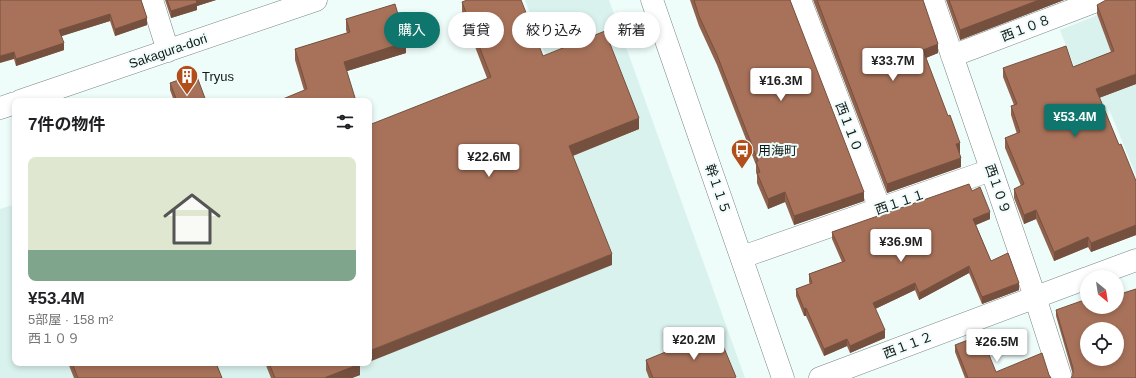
<!DOCTYPE html>
<html lang="ja">
<meta charset="utf-8">
<style>
:root{--surface:#fff;--page:#f2f2f2;--text:#202124;--muted:#757577;--accent:#0f766e}
body{margin:0;font-family:Arial,"Noto Sans JP",sans-serif;background:var(--page);color:var(--text);height:100vh;display:flex;flex-direction:column;font-size:15px;white-space:nowrap}
*{box-sizing:border-box;margin:0}
p{font-size:13px;color:var(--muted)}
.icon{flex:none;width:22px;height:22px;fill:none;stroke:currentColor;stroke-width:2;stroke-linecap:round;stroke-linejoin:round}
.map{position:relative;flex:1;overflow:hidden}
.side{position:absolute;left:12px;top:98px;width:360px;height:268px;display:flex;flex-direction:column;background:var(--surface);border-radius:8px;box-shadow:0 2px 6px #0003}
.side>*{flex:none}
.guide{position:absolute;left:384px;top:12px;width:380px;height:36px;display:flex;gap:8px}
.needle{width:26px;rotate:150deg}
.buttons{position:absolute;left:1080px;top:270px;display:grid;gap:8px}
.buttons a{display:grid;place-items:center;width:44px;height:44px;border-radius:50%;background:var(--surface);box-shadow:0 2px 6px #0003;font-size:20px}
.price{position:absolute;translate:-50% -34px;padding:0 9px;border-radius:4px;background:#fff;color:#222;font-size:13px;line-height:26px;filter:drop-shadow(0 1px 2px #0008)}
.price::after{content:'';position:absolute;left:50%;top:24px;width:12px;height:9px;margin-left:-6px;background:inherit;clip-path:polygon(0 0,100% 0,50% 100%)}
.price.current{background:var(--accent);color:#fff}
ul{padding:0;list-style:none}
li{display:grid;align-content:center;gap:8px;height:212px;padding:0 16px}
li span{display:grid;place-items:center;height:124px;border-radius:8px;color:#555}
li>.icon{margin-inline-start:auto}
span .icon{width:72px;height:72px;fill:#fffc;stroke-width:1}
li b{font-size:17px}
h2{display:flex;justify-content:space-between;align-items:center;height:48px;padding:0 16px;font-size:17px}
.tag{padding:0 14px;border-radius:18px;background:var(--surface);box-shadow:0 2px 6px #0003;font-size:14px;line-height:36px}
.tag.current{background:var(--accent);color:#fff}
.map>svg:first-child{display:block}
.built{fill:#daf2ee}
.lines{fill:none;stroke-linecap:round;stroke-linejoin:round}
.minor-casing{stroke:#7a8684;stroke-width:23}
.minor{stroke:#fff;stroke-width:22}
.wall{fill:#90624d}
.shaded-wall{fill:#76503f}
.building{fill:#a8725a;stroke:#76503f;fill-rule:evenodd}
.labels{text-anchor:middle;dominant-baseline:central;stroke-width:4;stroke-linejoin:round;paint-order:stroke}
.street-label{font-size:13px;fill:#131717;stroke:#eefcfa}
.poi-label{font-size:13px;fill:#131717;stroke:#eefcfa;text-anchor:start}
</style>
<div class="map">
<svg width="1136" height="378" viewBox="0 0 1136 378">
<rect width="100%" height="100%" fill="#eefcfa"/>
<path class="built" d="M 525,0 L 609,0 L 745,378 L 0,378 L 0,209 L 15,204 L 15,363 L 369,363 L 369,125 L 545,54 Z
M 1136,0 L 1136,175 L 1106,102 L 1090,107 L 1060,30 Z"/>
<g class="lines">
<g class="minor-casing">
<path id="minor" d="M 152,0 L 168,51
M 652,0 L 783,378
M 800,0 L 880,209
M 933,0 L 1035,297 L 1061,378
M 952,56 L 1099,0
M 20,101 L 316,0
M 0,108 L 15,103
M 742,257 L 991,170
M 1090,277 L 1136,260
M 820,378 L 1087,278"/>
</g>
<use href="#minor" class="minor"/>
</g>
<path class="wall" d="M 0,0 L 141,0 L 147,25 L 115,36 L 110,21 L 61,36 L 64,50 L 16,66 L 14,59 Z
M 165,0 L 216,0 L 197,6 L 197,10 L 171,18 Z
M 690,0 L 790,0 L 864,201 L 794,225 L 785,202 L 768,209 L 757,183 L 757,175 L 756,172 L 756,165 L 717,65 L 699,26 Z
M 813,0 L 923,0 L 938,53 L 926,58 L 960,153 L 959,153 L 961,167 L 887,193 Z
M 946,0 L 1064,0 L 960,40 Z
M 462,2 L 543,56 L 639,129 L 573,156 L 612,265 L 487,78 L 462,13 Z
M 1097,5 L 1136,84 L 1099,98 L 1119,145 L 1136,181 L 1136,235 L 1091,252 L 1088,247 L 1054,261 L 1036,219 L 1024,224 L 1014,198 L 1014,189 L 1021,186 L 1005,148 L 1005,138 L 1017,134 L 1011,115 L 1011,106 L 1014,105 L 1003,77 L 1003,68 L 1073,67 L 1111,52 L 1097,14 Z
M 346,19 L 406,53 L 347,71 L 304,90 L 295,60 L 295,49 L 347,33 L 346,30 Z
M 170,83 L 206,101 L 174,101 L 170,90 Z
M 972,191 L 990,219 L 976,225 L 991,261 L 1019,290 L 982,304 L 969,273 L 919,300 L 915,290 L 875,309 L 885,338 L 850,353 L 847,346 L 824,356 L 806,316 L 804,316 L 796,296 L 796,289 L 810,284 L 809,282 L 809,274 L 842,262 L 832,239 L 832,232 Z
M 1087,307 L 1073,375 L 1056,316 L 1056,310 Z
M 955,345 L 996,372 L 1049,375 L 1051,378 L 965,378 L 955,352 Z
M 646,360 L 736,378 L 649,378 L 646,370 Z
M 68,363 L 216,363 L 222,378 L 74,378 Z
M 265,363 L 366,363 L 360,366 L 360,375 L 352,378 L 271,378 Z"/>
<path class="shaded-wall" d="M 196,0 L 216,0 L 197,6 L 197,10 L 171,18 L 171,11 Z
M 1039,0 L 1064,0 L 960,40 L 960,30 Z
M 110,14 L 110,21 L 59,37 L 59,30 Z
M 147,18 L 147,25 L 115,36 L 115,29 Z
M 406,42 L 406,53 L 344,72 L 344,62 Z
M 64,43 L 64,50 L 16,66 L 16,59 Z
M 938,44 L 938,53 L 923,59 L 923,50 Z
M 14,52 L 14,59 L 0,63 L 0,56 Z
M 1136,74 L 1136,84 L 1096,99 L 1096,89 Z
M 639,118 L 639,129 L 569,157 L 569,146 Z
M 960,143 L 960,153 L 956,154 L 956,144 Z
M 961,158 L 961,167 L 887,193 L 887,184 Z
M 785,192 L 785,202 L 768,209 L 768,199 Z
M 864,192 L 864,201 L 794,225 L 794,216 Z
M 1036,210 L 1036,219 L 1024,224 L 1024,215 Z
M 990,212 L 990,219 L 973,226 L 973,219 Z
M 1136,225 L 1136,235 L 1091,252 L 1091,243 Z
M 1088,237 L 1088,247 L 1054,261 L 1054,252 Z
M 612,254 L 612,265 L 369,362 L 369,351 Z
M 969,266 L 969,273 L 919,300 L 919,293 Z
M 915,283 L 915,290 L 873,310 L 873,303 Z
M 1019,283 L 1019,290 L 982,304 L 982,297 Z
M 806,308 L 806,316 L 804,316 L 804,309 Z
M 885,330 L 885,338 L 850,353 L 850,346 Z
M 847,339 L 847,346 L 824,356 L 824,349 Z
M 357,363 L 366,363 L 360,366 L 360,375 L 352,378 L 324,378 Z"/>
<path class="building" d="M 0,0 L 141,0 L 147,18 L 115,29 L 110,14 L 59,30 L 64,43 L 16,59 L 14,52 L 0,56 Z
M 167,0 L 196,0 L 197,3 L 171,11 Z
M 467,0 L 521,0 L 543,56 L 605,31 L 639,118 L 569,146 L 612,254 L 369,351 L 369,125 L 491,77 L 462,2 Z
M 694,0 L 790,0 L 864,192 L 794,216 L 785,192 L 768,199 L 757,173 L 760,172 L 756,162 L 758,161 L 717,55 L 699,16 Z
M 817,0 L 923,0 L 938,44 L 923,50 L 948,116 L 950,115 L 960,143 L 956,144 L 961,158 L 887,184 Z
M 949,0 L 1039,0 L 960,30 Z
M 1106,0 L 1136,0 L 1136,74 L 1096,89 L 1119,145 L 1121,144 L 1136,181 L 1136,225 L 1091,243 L 1088,237 L 1054,252 L 1036,210 L 1024,215 L 1014,189 L 1024,184 L 1005,138 L 1020,132 L 1011,106 L 1017,104 L 1003,68 L 1066,46 L 1073,67 L 1114,51 L 1097,5 Z
M 395,4 L 406,42 L 344,62 L 356,101 L 278,101 L 307,89 L 295,49 L 350,32 L 346,19 Z
M 196,74 L 206,101 L 177,101 L 170,83 Z
M 969,184 L 972,191 L 980,187 L 990,212 L 973,219 L 991,261 L 1008,253 L 1019,283 L 982,297 L 969,266 L 919,293 L 915,283 L 873,303 L 885,330 L 850,346 L 847,339 L 824,349 L 806,308 L 804,309 L 796,289 L 812,283 L 809,274 L 845,261 L 832,232 Z
M 1136,289 L 1136,378 L 1071,378 L 1073,374 L 1073,368 L 1056,310 L 1087,299 L 1087,307 L 1117,307 L 1117,295 ZM 1087,329 L 1117,329 L 1117,359 L 1087,359 Z
M 717,331 L 736,377 L 734,378 L 653,378 L 646,360 Z
M 981,335 L 996,372 L 1042,353 L 1049,375 L 1051,378 L 968,378 L 955,345 Z
M 72,363 L 216,363 L 222,378 L 78,378 Z
M 269,363 L 360,363 L 360,364 L 324,378 L 275,378 Z"/>
<defs>
<g id="building-pin" transform="scale(1.15)"><path d="M0 17L-7.5 6A9.5 9.5 0 1 1 7.5 6Z" fill="#b24e19" stroke="#eefcfa"/><path d="M-4-6H4V6H1V3H-1V6H-4ZM-2.5-4.3h1.7v1.8h-1.7ZM.8-4.3h1.7v1.8H.8ZM-2.5-1h1.7V.8h-1.7ZM.8-1h1.7V.8H.8Z" fill="#fff"/></g>
<g id="bus-pin" transform="scale(1.15)"><path d="M0 17L-7.5 6A9.5 9.5 0 1 1 7.5 6Z" fill="#b24e19" stroke="#eefcfa"/><path d="M-5-6H5V4H4V6H2V4H-2V6H-4V4H-5ZM-3.5-4V0h7V-4ZM-3.5 1.2v1.5H-2V1.2ZM2 1.2v1.5H3.5V1.2Z" fill="#fff"/></g>
</defs>
<g fill-rule="evenodd">
<use href="#building-pin" x="187" y="76"/>
<use href="#bus-pin" x="742" y="150"/>
</g>
<g class="labels">
<g class="street-label">
<text transform="translate(1026 28) rotate(-21)">西１０８</text>
<text transform="translate(168 51) rotate(-19)">Sakagura-dori</text>
<text transform="translate(849 127) rotate(69)">西１１０</text>
<text transform="translate(718 189) rotate(71)">幹１１５</text>
<text transform="translate(998 189) rotate(71)">西１０９</text>
<text transform="translate(900 202) rotate(-19)">西１１１</text>
<text transform="translate(908 345) rotate(-21)">西１１２</text>
</g>
<g class="poi-label">
<text x="202" y="76">Tryus</text>
<text x="758" y="150">用海町</text>
</g>
</g>
</svg>
<div class="buttons">
<a><svg class="needle" viewBox="-14 -14 28 28"><path d="M0-13l5 13h-10z" fill="#e53935"/><path d="M0 13l5-13h-10z" fill="#757577"/></svg></a>
<a><svg class="icon" aria-label="locate" viewBox="0 0 24 24"><circle cx="12" cy="12" r="6"/><path d="M12 2v4M12 18v4M2 12h4M18 12h4"/></svg></a>
</div>
<b class="price" style="left:893px;top:82px">¥33.7M</b>
<b class="price" style="left:781px;top:102px">¥16.3M</b>
<b class="price current" style="left:1075px;top:138px">¥53.4M</b>
<b class="price" style="left:489px;top:178px">¥22.6M</b>
<b class="price" style="left:901px;top:263px">¥36.9M</b>
<b class="price" style="left:694px;top:361px">¥20.2M</b>
<b class="price" style="left:997px;top:363px">¥26.5M</b>
<div class="guide">
<a class="tag current">購入</a>
<a class="tag">賃貸</a>
<a class="tag">絞り込み</a>
<a class="tag">新着</a>
</div>
<section class="side">
<h2>7件の物件<svg class="icon" aria-label="filters" viewBox="0 0 24 24"><path d="M4 7h16M4 17h16"/><circle cx="9" cy="7" r="2"/><circle cx="15" cy="17" r="2"/></svg></h2>
<ul>
<li><span style="background:linear-gradient(#dfe7d0 75%,#7fa58c 0)"><svg class="icon" aria-label="home" viewBox="0 0 24 24"><path d="M3 11l9-7 9 7M6 9v11h12V9"/></svg></span><div><b>¥53.4M</b><p>5部屋 · 158 m²</p><p>西１０９</p></div></li>
</ul>
</section>
</div>
